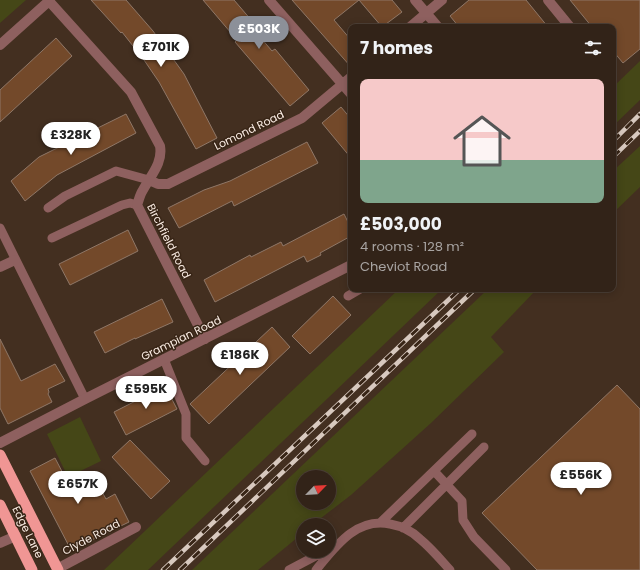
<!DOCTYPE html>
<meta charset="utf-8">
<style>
:root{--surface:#322318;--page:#3d2f25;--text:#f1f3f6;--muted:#a8a4a2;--line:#4d4037;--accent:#8c9099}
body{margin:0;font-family:Poppins,sans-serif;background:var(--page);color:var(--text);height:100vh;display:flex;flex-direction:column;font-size:15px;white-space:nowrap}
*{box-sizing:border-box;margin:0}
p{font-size:13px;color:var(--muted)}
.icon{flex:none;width:22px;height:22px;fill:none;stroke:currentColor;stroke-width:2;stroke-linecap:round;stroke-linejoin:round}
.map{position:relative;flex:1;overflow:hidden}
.panel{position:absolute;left:348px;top:24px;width:268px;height:268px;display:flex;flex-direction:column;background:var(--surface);border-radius:8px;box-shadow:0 2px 10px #0003,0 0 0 1px var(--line)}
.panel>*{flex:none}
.needle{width:26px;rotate:65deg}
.buttons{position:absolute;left:296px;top:470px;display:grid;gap:8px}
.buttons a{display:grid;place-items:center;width:40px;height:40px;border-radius:50%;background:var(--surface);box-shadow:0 2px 10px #0003,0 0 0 1px var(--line);font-size:20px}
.price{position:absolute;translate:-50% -34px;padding:0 9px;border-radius:14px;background:#fff;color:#222;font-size:13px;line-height:26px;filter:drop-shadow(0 1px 2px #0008)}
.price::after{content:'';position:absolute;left:50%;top:24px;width:12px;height:9px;margin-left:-6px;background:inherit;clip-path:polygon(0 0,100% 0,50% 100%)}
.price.selected{background:var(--accent);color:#fff}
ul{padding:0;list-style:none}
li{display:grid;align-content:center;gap:8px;height:212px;padding:0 12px}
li+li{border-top:1px solid var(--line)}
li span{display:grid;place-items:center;height:124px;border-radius:8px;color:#555}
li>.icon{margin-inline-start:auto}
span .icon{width:72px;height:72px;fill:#fffc;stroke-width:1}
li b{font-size:17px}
h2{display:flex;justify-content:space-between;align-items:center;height:48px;padding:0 12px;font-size:17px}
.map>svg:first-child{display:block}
.green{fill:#454717;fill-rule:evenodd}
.building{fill:#73492a;stroke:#8f7767}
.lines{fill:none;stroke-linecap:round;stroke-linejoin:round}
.service{stroke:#8e605f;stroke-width:9}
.minor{stroke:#8e605f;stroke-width:10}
.trunk{stroke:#f09694;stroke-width:11}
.rail-casing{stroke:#d8c9bf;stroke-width:4.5}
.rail{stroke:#382516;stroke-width:3;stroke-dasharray:9;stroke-linecap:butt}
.labels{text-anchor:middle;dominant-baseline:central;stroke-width:3;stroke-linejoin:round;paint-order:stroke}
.street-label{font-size:11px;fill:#faece3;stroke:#382516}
</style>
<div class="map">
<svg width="640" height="570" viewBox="0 0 640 570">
<rect width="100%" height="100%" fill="#432f20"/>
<path class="green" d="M 0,0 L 26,0 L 0,23 Z
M 640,61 L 640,100 L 613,126 L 613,87 Z
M 640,146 L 640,187 L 613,213 L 613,171 Z
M 399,289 L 442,289 L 148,570 L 104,570 Z
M 488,289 L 537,289 L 491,337 L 504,352 L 431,423 L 351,495 L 312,525 L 303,525 L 303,533 L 258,570 L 192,570 ZM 303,477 L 329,477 L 329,503 L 303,503 Z
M 80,417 L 101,461 L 68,477 L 47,434 Z"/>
<path class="building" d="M 91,0 L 126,0 L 153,31 L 184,74 L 217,138 L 196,149 L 159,82 L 144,60 L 122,32 L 121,33 Z
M 203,0 L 234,0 L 252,21 L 249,24 L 272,51 L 275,49 L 309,90 L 290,106 L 235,42 L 237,40 Z
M 292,0 L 359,0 L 334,20 L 351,40 L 351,67 Z
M 359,0 L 392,0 L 402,12 L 382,27 Z
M 469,0 L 526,0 L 548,27 L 459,27 L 450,16 Z
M 570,0 L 640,0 L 640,49 L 623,63 L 613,51 L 613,27 L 592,27 Z
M 56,38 L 72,56 L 0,122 L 0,90 Z
M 341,107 L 351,119 L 351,158 L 322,123 Z
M 126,114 L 136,133 L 57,175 L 25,201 L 11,181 L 39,157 Z
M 307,142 L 318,163 L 234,206 L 232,201 L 179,228 L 168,208 L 204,190 L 230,181 Z
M 344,214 L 351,228 L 351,236 L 320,253 L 321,255 L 307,262 L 304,256 L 215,302 L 204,280 L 250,255 L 251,257 L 281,242 L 283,246 Z
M 128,230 L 138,251 L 70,285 L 59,264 Z
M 333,296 L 351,315 L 310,354 L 292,336 Z
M 162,299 L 173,322 L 135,339 L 135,338 L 105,353 L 94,332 Z
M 272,327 L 290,347 L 209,424 L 190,404 Z
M 0,339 L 21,381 L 55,364 L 65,381 L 48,389 L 49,392 L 48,394 L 52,402 L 8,424 L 0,408 Z
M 617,385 L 640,409 L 640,570 L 537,570 L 482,513 Z
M 165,386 L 177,409 L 126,435 L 114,412 Z
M 130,440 L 170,481 L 151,499 L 112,457 Z
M 55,458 L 69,485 L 88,475 L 92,483 L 96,481 L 106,499 L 115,494 L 129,522 L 71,550 L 30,471 Z"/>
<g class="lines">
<path class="service" d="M 48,208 L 65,196 L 116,171 L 149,180
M 0,228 L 85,399
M 52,238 L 122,205 L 130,203 L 137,205
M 348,296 L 360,289
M 164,359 L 186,414 L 186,438 L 205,461
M 434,471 L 462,501 L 463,520 L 474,537 L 506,570
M 381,522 L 472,434
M 403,528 L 484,447
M 289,570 L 325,551
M 316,570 C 335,547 356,517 390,524 C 401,526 412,531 420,539 C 431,548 441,560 450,570"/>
<path class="minor" d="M 48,0 L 131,92 L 160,146 C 163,163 151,175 143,190 C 140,194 139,200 137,205 L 205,339
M 269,0 L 351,94
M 415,0 L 438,27
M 548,0 L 570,27
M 410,27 L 442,0
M 0,45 L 49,1
M 149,180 L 158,184 L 168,184 L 302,118 L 351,77
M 0,267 L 15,260
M 0,443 L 85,399 L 351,265
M 0,543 L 16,536
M 57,569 L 136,527"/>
<path class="trunk" d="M 0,455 L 58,570
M 0,505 L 32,570"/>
<g class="rail-casing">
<path id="rail" d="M 613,141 L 640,114
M 613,157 L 640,131
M 163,570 L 460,289
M 180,570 L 475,289"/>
</g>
<use href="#rail" class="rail"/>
</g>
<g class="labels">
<g class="street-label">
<text transform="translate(249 130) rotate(-26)">Lomond Road</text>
<text transform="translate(169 241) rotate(63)">Birchfield Road</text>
<text transform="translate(181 338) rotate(-26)">Grampian Road</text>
<text transform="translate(28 532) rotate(64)">Edge Lane</text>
<text transform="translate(91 537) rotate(-28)">Clyde Road</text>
</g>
</g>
</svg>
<div class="buttons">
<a><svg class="needle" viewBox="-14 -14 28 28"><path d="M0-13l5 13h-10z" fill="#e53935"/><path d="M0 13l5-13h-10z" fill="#a8a4a2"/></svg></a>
<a><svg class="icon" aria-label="layers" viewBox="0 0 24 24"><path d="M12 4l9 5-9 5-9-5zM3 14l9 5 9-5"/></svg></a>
</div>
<b class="price selected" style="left:259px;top:50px">£503K</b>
<b class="price" style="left:161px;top:68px">£701K</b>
<b class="price" style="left:71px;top:156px">£328K</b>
<b class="price" style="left:240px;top:376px">£186K</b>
<b class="price" style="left:146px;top:410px">£595K</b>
<b class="price" style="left:581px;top:496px">£556K</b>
<b class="price" style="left:78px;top:505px">£657K</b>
<section class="panel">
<h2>7 homes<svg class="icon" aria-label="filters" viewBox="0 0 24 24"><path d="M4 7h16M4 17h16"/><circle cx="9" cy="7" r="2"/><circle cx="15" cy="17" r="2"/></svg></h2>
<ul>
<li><span style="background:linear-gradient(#f6c9c9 65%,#7fa58c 0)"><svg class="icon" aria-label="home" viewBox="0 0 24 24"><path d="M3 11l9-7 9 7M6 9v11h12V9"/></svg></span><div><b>£503,000</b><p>4 rooms · 128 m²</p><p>Cheviot Road</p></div></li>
</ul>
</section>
</div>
